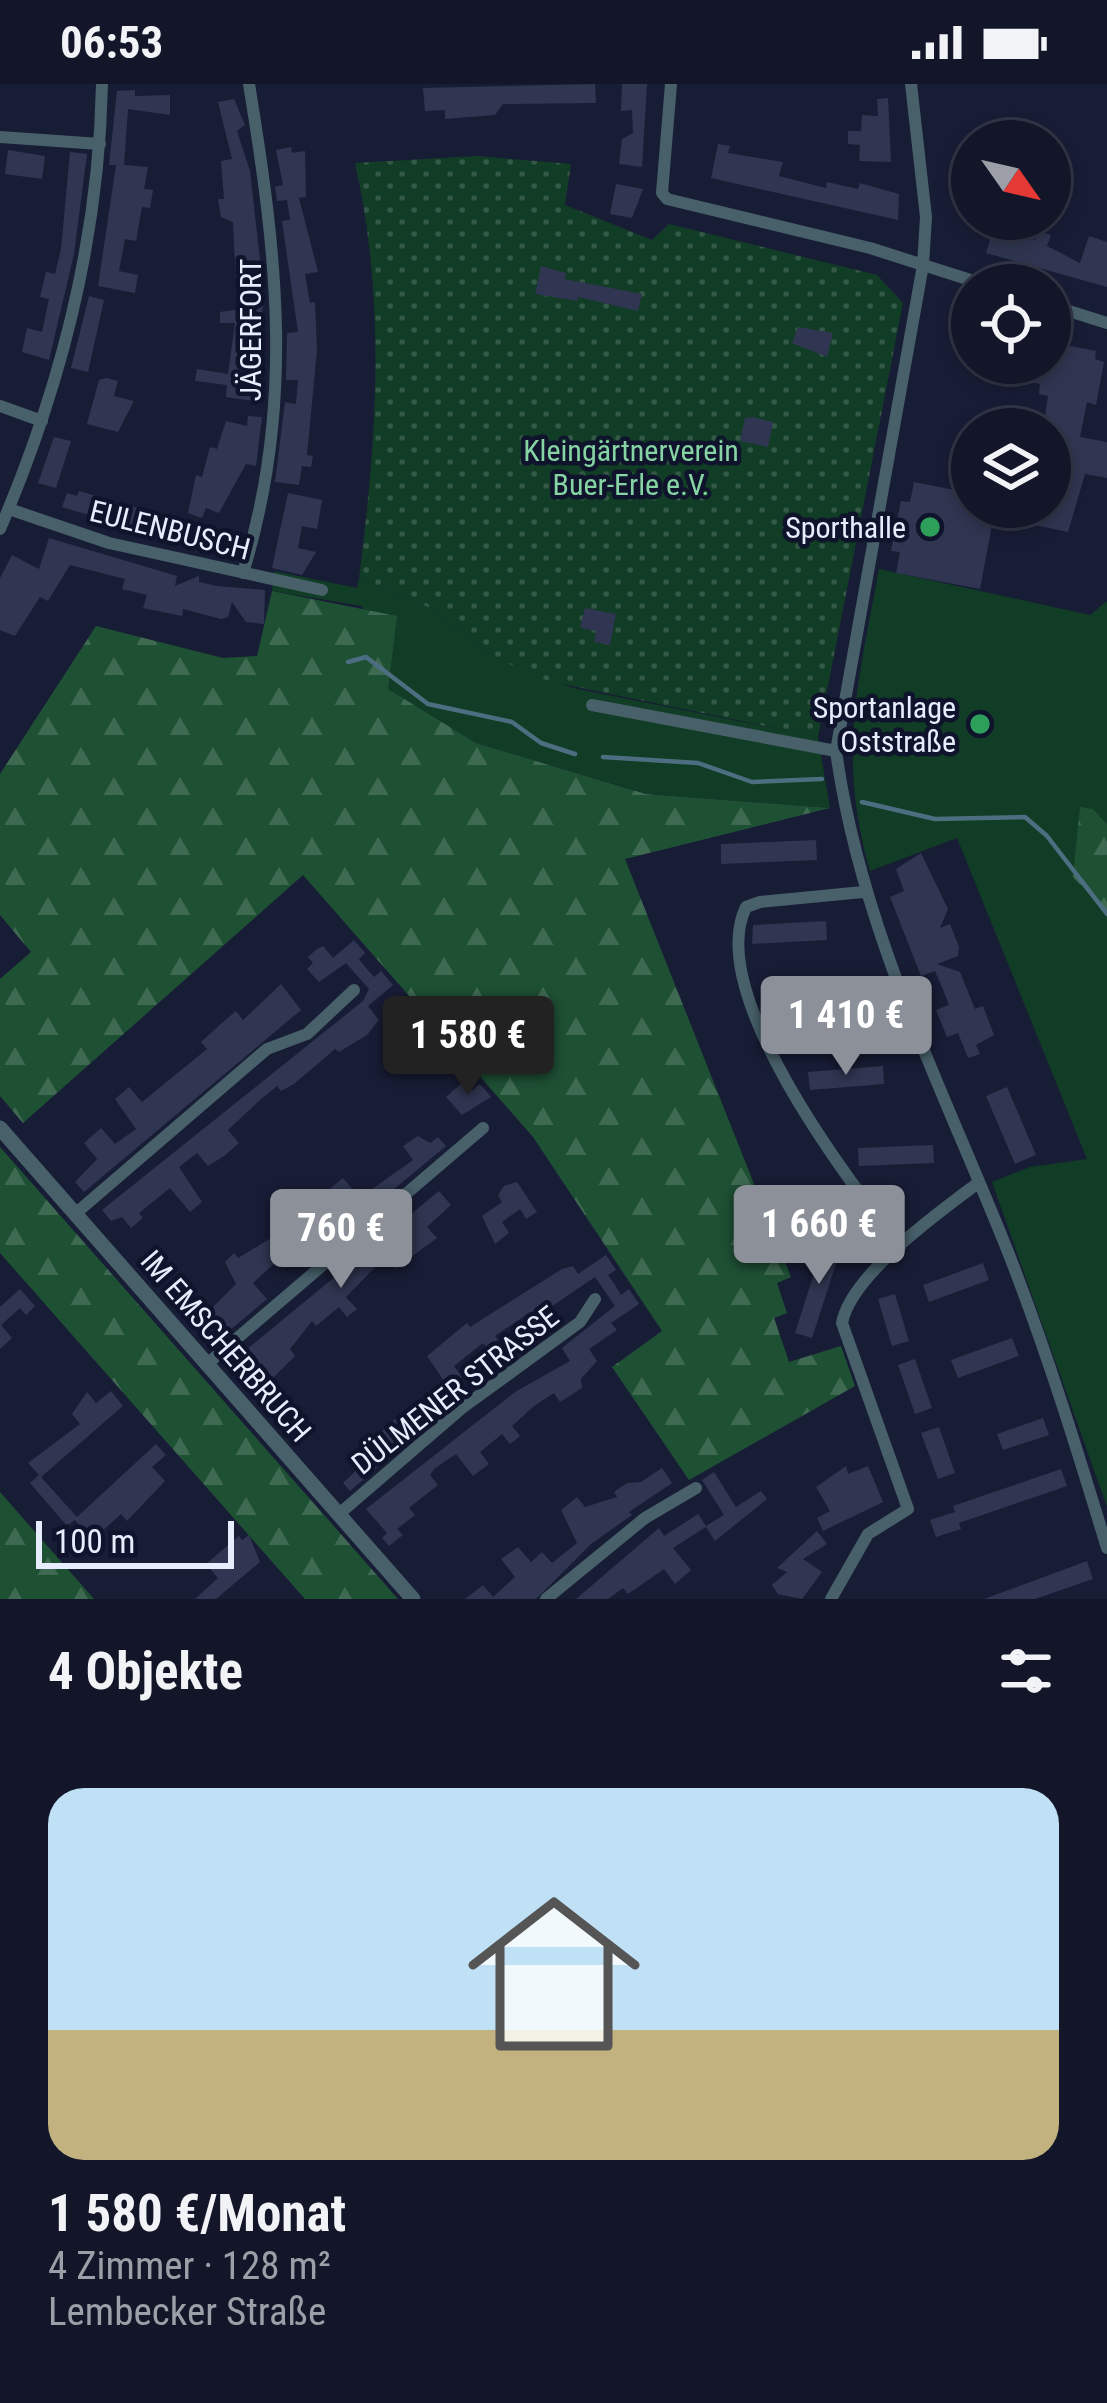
<!DOCTYPE html>
<html lang="de">
<meta charset="utf-8">
<style>
:root{--surface:#121628;--page:#1f2334;--text:#f1f3f6;--muted:#9c9fa8;--line:#313545;--accent:#8c9099}
body{margin:0;font-family:"Roboto Condensed",sans-serif;background:var(--page);color:var(--text);height:100vh;display:flex;flex-direction:column;font-size:45px;white-space:nowrap}
*{box-sizing:border-box;margin:0}
p{font-size:39px;color:var(--muted)}
.icon{flex:none;width:66px;height:66px;fill:none;stroke:currentColor;stroke-width:2;stroke-linecap:round;stroke-linejoin:round}
.map{position:relative;height:1515px;overflow:hidden}
.side{display:flex;flex-direction:column;background:var(--surface);flex:1}
.side>*{flex:none}
.needle{width:78px;rotate:124deg}
.tools{position:absolute;left:951px;top:36px;display:grid;gap:24px}
.tools a{display:grid;place-items:center;width:120px;height:120px;border-radius:50%;background:var(--surface);box-shadow:0 6px 18px #0003,0 0 0 3px var(--line);font-size:60px}
.scale{position:absolute;left:36px;bottom:30px;width:198px;box-sizing:border-box;padding-left:12px;border:6px solid #e8edfe;border-top:0;font-size:33px;line-height:42px;white-space:nowrap;color:#e8edfe;-webkit-text-stroke:9px #0f142c;paint-order:stroke}
.price{position:absolute;translate:-50% -102px;padding:0 27px;border-radius:12px;background:var(--accent);color:#fff;font-size:39px;line-height:78px;filter:drop-shadow(0 3px 6px #0008)}
.price::after{content:'';position:absolute;left:50%;top:72px;width:36px;height:27px;margin-left:-18px;background:inherit;clip-path:polygon(0 0,100% 0,50% 100%)}
.price.selected{background:#222;color:#fff}
ul{padding:0;list-style:none}
li{display:grid;align-content:center;gap:24px;height:636px;padding:0 48px}
li+li{border-top:3px solid var(--line)}
li span{display:grid;place-items:center;height:372px;border-radius:36px;color:#555}
li>.icon{margin-inline-start:auto}
span .icon{width:216px;height:216px;fill:#fffc;stroke-width:1}
li b{font-size:51px}
h2{display:flex;justify-content:space-between;align-items:center;height:144px;padding:0 48px;font-size:51px}
.status{display:flex;justify-content:space-between;align-items:center;height:84px;padding:0 60px;background:var(--surface);direction:ltr}
.status svg{height:33px;fill:currentColor}
.map>svg:first-child{display:block}
.grass{fill:#113c25}
.forest{fill:url(#forest-firs)}
.park{fill:url(#park-dots)}
.lines{fill:none;stroke-linecap:round;stroke-linejoin:round}
.stream{stroke:#4d6e81;stroke-width:4.5}
.building{fill:#303651}
.minor{stroke:#48606a;stroke-width:12}
.tertiary{stroke:#48606a;stroke-width:15}
.leisure-dot{fill:#2e9e5b;stroke:#0f142c;stroke-width:4.5}
.labels{text-anchor:middle;dominant-baseline:central;stroke-width:9;stroke-linejoin:round;paint-order:stroke}
.street-label{font-size:30px;fill:#e8edfe;stroke:#0f142c}
.park-label{font-size:30px;fill:#86d3a3;stroke:#0f142c}
.poi-label{font-size:30px;fill:#e8edfe;stroke:#0f142c;text-anchor:end}
</style>
<div class="status"><b>06:53</b><svg viewBox="0 0 49 12"><path d="M0 12V9h3v3zM5 12V6h3v6zM10 12V3h3v9zM15 12V0h3v12zM26 1h20v11H26zM47 4h2v5h-2z"/></svg></div>
<div class="map">
<svg width="1107" height="1515" viewBox="0 0 1107 1515">
<defs>
<pattern id="forest-firs" width="22" height="20" patternUnits="userSpaceOnUse" patternTransform="scale(3)"><rect width="22" height="20" fill="#1e5034"/><path d="M5 1l3.5 6h-7zM16 11l3.5 6h-7z" fill="#3f6a52"/></pattern>
<pattern id="park-dots" width="8" height="8" patternUnits="userSpaceOnUse" patternTransform="scale(3)"><rect width="8" height="8" fill="#113c25"/><path d="M2 2h.1M6 6h.1" fill="none" stroke="#345846" stroke-width="1.8" stroke-linecap="round"/></pattern>
</defs>
<rect width="100%" height="100%" fill="#181d36"/>
<path class="grass" d="M 879,485 L 1090,531 L 1107,517 L 1107,740 L 1093,725 L 1073,793 L 1107,830 L 1107,1423 L 992,1098 L 1030,1083 L 1087,1075 L 957,754 L 870,787 C 837,673 858,599 879,485 Z
M 274,487 L 357,504 L 359,494 L 428,523 L 496,574 L 573,604 L 818,653 L 830,724 L 647,710 L 476,659 L 387,605 L 362,522 L 272,507 Z"/>
<path class="forest" d="M 272,507 L 397,532 L 388,605 L 476,659 L 646,710 L 830,724 L 625,775 L 791,1193 L 777,1199 L 787,1229 L 774,1234 L 789,1278 L 841,1262 L 855,1302 L 689,1396 L 612,1283 L 662,1247 L 533,1053 L 303,791 L 23,1039 L 0,1012 L 0,895 L 31,868 L 0,831 L 0,690 L 96,542 L 223,574 L 257,572 Z
M 1080,723 L 1093,725 L 1107,740 L 1107,830 L 1073,793 Z
M 0,1063 L 398,1515 L 305,1515 L 0,1169 Z
M 0,1408 L 94,1515 L 0,1515 Z"/>
<path class="park" d="M 477,72 L 571,80 L 565,121 L 652,156 L 669,140 L 877,191 L 903,219 L 818,653 L 548,597 L 496,574 L 428,523 L 359,494 C 377,355 386,216 355,79 Z"/>
<g class="lines">
<path class="stream" d="M 348,578 L 366,573 L 428,620 L 512,638 L 541,659 L 575,670
M 603,673 L 698,679 L 752,698 L 822,695
M 862,718 L 935,735 L 1025,733 L 1047,752 L 1107,830"/>
</g>
<path class="building" d="M 595,0 L 596,19 L 503,20 L 495,31 L 445,35 L 445,26 L 425,27 L 423,4 Z
M 622,0 L 647,0 L 642,83 L 619,80 L 622,55 L 633,49 L 632,26 L 621,27 Z
M 135,6 L 135,12 L 170,11 L 170,31 L 128,25 L 124,81 L 148,83 L 144,105 L 153,106 L 150,124 L 142,123 L 136,157 L 125,155 L 119,187 L 138,191 L 135,209 L 98,202 L 116,81 L 109,81 L 117,7 Z
M 888,14 L 891,78 L 859,77 L 860,61 L 848,60 L 848,47 L 861,47 L 862,31 L 878,32 L 877,15 Z
M 234,15 L 245,41 L 237,47 L 250,87 L 264,212 L 253,317 L 226,313 L 227,301 L 195,297 L 197,285 L 228,290 L 235,239 L 220,239 L 220,228 L 247,224 L 245,204 L 236,204 L 233,138 L 221,133 L 218,115 L 224,115 L 221,77 L 232,75 L 218,18 Z
M 718,60 L 730,62 L 728,69 L 783,78 L 779,92 L 826,104 L 827,98 L 858,105 L 860,99 L 899,110 L 898,136 L 711,94 Z
M 291,63 L 292,69 L 305,67 L 306,113 L 299,114 L 318,188 L 305,190 L 310,219 L 315,218 L 317,266 L 307,371 L 313,372 L 311,383 L 302,382 L 299,401 L 275,398 L 285,318 L 296,320 L 298,296 L 286,296 L 287,249 L 298,248 L 282,137 L 290,136 L 287,116 L 277,117 L 275,103 L 283,101 L 276,66 Z
M 8,66 L 45,72 L 42,95 L 5,90 Z
M 70,68 L 87,70 L 74,170 L 49,276 L 22,268 L 27,244 L 42,248 L 49,215 L 40,213 L 46,188 L 55,190 L 61,165 Z
M 616,100 L 643,105 L 632,134 L 610,130 Z
M 994,143 L 1035,156 L 1038,147 L 1051,151 L 1047,162 L 1080,179 L 1089,152 L 1107,158 L 1107,203 L 986,169 Z
M 541,182 L 566,189 L 565,195 L 642,210 L 638,227 L 578,213 L 578,217 L 535,210 Z
M 89,212 L 104,216 L 88,288 L 71,284 Z
M 798,243 L 833,249 L 827,273 L 792,259 Z
M 1050,258 L 1096,267 L 1095,275 L 1104,278 L 1096,321 L 1087,318 L 1080,353 L 1107,358 L 1107,394 L 1085,390 L 1068,448 L 1015,437 L 1018,423 L 1057,423 L 1066,381 L 1050,378 L 1050,345 L 1043,345 L 1048,312 L 1039,310 L 1040,300 L 1032,298 L 1035,279 L 1050,279 Z
M 107,294 L 118,297 L 114,312 L 134,317 L 118,348 L 87,340 L 99,296 Z
M 248,332 L 262,333 L 256,382 L 246,380 L 219,429 L 206,424 L 202,434 L 188,429 L 196,391 L 202,393 L 210,363 L 217,365 L 226,337 L 247,342 Z
M 753,333 L 773,338 L 768,363 L 740,357 L 745,334 Z
M 54,353 L 71,357 L 56,404 L 38,399 Z
M 914,398 L 970,409 L 972,423 L 995,425 L 980,505 L 896,489 L 900,468 L 891,467 L 901,417 L 910,418 Z
M 79,407 L 151,428 L 150,433 L 179,443 L 175,454 L 169,460 L 155,455 L 156,451 L 62,423 L 67,409 L 77,412 Z
M 288,409 L 322,416 L 317,445 L 302,442 L 298,464 L 316,468 L 302,491 L 272,484 Z
M 49,454 L 177,492 L 175,502 L 199,492 L 199,498 L 217,502 L 265,506 L 264,540 L 246,538 L 232,518 L 228,533 L 221,535 L 183,525 L 182,532 L 143,524 L 147,511 L 122,505 L 125,495 L 70,481 L 48,517 L 40,513 L 15,552 L 0,546 L 0,494 L 12,471 L 39,485 Z
M 585,524 L 616,530 L 610,561 L 594,558 L 596,547 L 580,544 Z
M 816,756 L 817,776 L 721,780 L 721,760 Z
M 921,769 L 948,825 L 940,844 L 950,840 L 959,863 L 958,872 L 937,880 L 960,888 L 975,925 L 983,922 L 994,951 L 976,961 L 980,970 L 968,974 L 958,949 L 947,953 L 936,926 L 949,921 L 941,901 L 935,887 L 921,892 L 890,813 L 904,807 L 896,785 Z
M 826,837 L 827,856 L 752,860 L 753,841 Z
M 354,856 L 365,869 L 359,875 L 366,884 L 374,893 L 381,887 L 393,901 L 368,922 L 379,936 L 367,951 L 339,968 L 335,965 L 294,1000 L 281,1007 L 277,1002 L 260,1016 L 228,1046 L 239,1059 L 224,1072 L 208,1082 L 197,1069 L 179,1083 L 202,1118 L 190,1128 L 170,1104 L 139,1129 L 143,1134 L 131,1144 L 122,1133 L 111,1137 L 102,1126 L 363,917 L 369,905 L 346,879 L 319,898 L 307,885 L 313,879 L 308,873 L 317,865 L 323,862 L 333,874 Z
M 281,900 L 301,926 L 84,1108 L 75,1098 L 97,1075 L 84,1059 L 101,1044 L 115,1060 L 136,1045 L 115,1015 L 129,1003 L 142,1018 L 207,965 L 201,958 L 223,938 L 236,927 L 243,936 Z
M 847,911 L 848,930 L 773,935 L 772,916 Z
M 883,982 L 884,1000 L 810,1006 L 808,988 Z
M 463,998 L 471,1007 L 480,1000 L 491,1013 L 462,1031 L 446,1013 Z
M 1007,1003 L 1036,1071 L 1015,1080 L 986,1012 Z
M 418,1052 L 430,1059 L 438,1053 L 446,1062 L 339,1151 L 327,1138 L 297,1165 L 294,1161 L 253,1199 L 267,1215 L 217,1257 L 198,1238 L 236,1200 L 225,1178 L 234,1169 L 238,1174 L 268,1156 L 343,1094 L 355,1108 L 360,1104 L 365,1110 L 413,1076 L 403,1062 Z
M 933,1061 L 934,1079 L 859,1082 L 858,1064 Z
M 517,1098 L 537,1128 L 526,1135 L 520,1125 L 502,1138 L 509,1149 L 495,1160 L 482,1132 L 502,1118 L 498,1111 L 504,1102 Z
M 439,1107 L 451,1121 L 427,1143 L 437,1154 L 395,1185 L 385,1173 L 346,1213 L 357,1225 L 347,1233 L 339,1223 L 316,1242 L 312,1237 L 290,1265 L 295,1272 L 273,1294 L 267,1287 L 252,1299 L 234,1276 Z
M 826,1152 L 843,1158 L 812,1254 L 795,1249 Z
M 606,1171 L 616,1186 L 608,1191 L 615,1201 L 621,1211 L 629,1205 L 639,1220 L 611,1239 L 617,1246 L 589,1265 L 597,1277 L 581,1295 L 582,1304 L 560,1318 L 554,1309 L 534,1322 L 512,1342 L 520,1352 L 510,1360 L 502,1350 L 480,1368 L 489,1380 L 473,1392 L 456,1370 L 434,1385 L 430,1391 L 438,1401 L 409,1424 L 415,1431 L 397,1445 L 403,1451 L 389,1462 L 382,1454 L 387,1449 L 366,1425 L 515,1308 L 570,1277 L 562,1264 L 615,1222 L 595,1193 L 530,1237 L 526,1231 L 495,1252 L 498,1256 L 487,1264 L 483,1259 L 454,1282 L 462,1293 L 449,1303 L 458,1313 L 350,1407 L 343,1399 L 362,1381 L 355,1373 L 396,1334 L 410,1335 L 448,1303 L 427,1272 L 467,1239 L 470,1243 L 562,1185 L 573,1182 L 578,1190 Z
M 983,1179 L 989,1196 L 929,1218 L 923,1201 Z
M 20,1205 L 35,1222 L 26,1231 L 20,1224 L 1,1241 L 12,1254 L 0,1265 L 0,1223 Z
M 895,1210 L 909,1257 L 892,1262 L 878,1215 Z
M 1012,1254 L 1019,1272 L 958,1294 L 951,1276 Z
M 915,1275 L 932,1324 L 915,1330 L 898,1281 Z
M 111,1307 L 123,1322 L 41,1393 L 77,1433 L 156,1360 L 166,1371 L 152,1383 L 165,1397 L 127,1437 L 121,1430 L 99,1450 L 93,1442 L 86,1448 L 75,1436 L 67,1442 L 30,1399 L 39,1391 L 28,1379 L 80,1340 L 72,1330 L 87,1308 L 96,1319 Z
M 1043,1334 L 1049,1351 L 1003,1366 L 997,1350 Z
M 939,1343 L 955,1389 L 938,1395 L 921,1349 Z
M 846,1382 L 848,1390 L 868,1382 L 883,1418 L 823,1447 L 817,1434 L 830,1427 L 816,1403 Z
M 662,1384 L 672,1399 L 629,1428 L 632,1431 L 591,1460 L 536,1515 L 465,1515 L 483,1501 L 493,1513 L 515,1493 L 501,1475 L 518,1463 L 531,1478 L 542,1468 L 552,1479 L 577,1459 L 561,1426 L 577,1413 L 585,1423 L 617,1413 L 614,1408 L 627,1399 L 641,1398 Z
M 1061,1385 L 1067,1402 L 959,1439 L 961,1445 L 936,1453 L 930,1436 L 955,1428 L 953,1422 Z
M 714,1388 L 736,1423 L 761,1407 L 767,1415 L 715,1457 L 706,1443 L 673,1464 L 691,1486 L 675,1500 L 664,1485 L 628,1510 L 623,1504 L 608,1515 L 576,1515 L 659,1444 L 664,1452 L 698,1430 L 706,1442 L 724,1431 L 702,1396 Z
M 817,1447 L 827,1460 L 803,1475 L 822,1488 L 802,1515 L 778,1510 L 772,1501 L 787,1488 L 777,1484 Z
M 249,1451 L 260,1478 L 216,1515 L 195,1515 L 218,1494 L 206,1480 L 239,1452 L 242,1456 Z
M 1087,1477 L 1093,1495 L 1035,1515 L 984,1515 Z"/>
<g class="lines">
<path class="minor" d="M 671,0 L 662,109 L 667,115 L 870,164 L 986,201
M 911,0 L 926,133 L 923,181 L 836,667 C 860,843 943,1005 1008,1168 C 1046,1265 1077,1365 1107,1464
M 0,53 L 100,60
M 1050,221 L 1107,239
M 0,322 L 42,337
M 9,425 L 109,459 L 322,506
M 0,445 C 61,303 99,155 102,0
M 243,489 C 295,320 277,171 249,0
M 592,621 L 836,667
M 863,808 L 760,818 L 746,823 C 704,909 848,1095 900,1163
M 75,1130 L 267,965 L 307,950 L 354,906
M 206,1281 L 483,1044
M 339,1430 L 462,1324 L 580,1238 L 595,1215
M 546,1515 L 645,1434 L 696,1404
M 831,1515 L 868,1450 L 908,1425 L 842,1239 C 851,1191 938,1129 978,1099"/>
<path class="tertiary" d="M 0,1044 L 413,1515"/>
</g>
<g class="leisure-dot">
<circle cx="930" cy="443" r="12"/>
<circle cx="980" cy="640" r="12"/>
</g>
<g class="labels">
<g class="street-label">
<text transform="translate(250 246) rotate(-90)">JÄGERFORT</text>
<text transform="translate(170 446) rotate(14)">EULENBUSCH</text>
<text transform="translate(226 1262) rotate(49)">IM EMSCHERBRUCH</text>
<text transform="translate(455 1306) rotate(-38)">DÜLMENER STRASSE</text>
</g>
<g class="park-label">
<text x="631" y="366">Kleingärtnerverein<tspan x="631" dy="34">Buer-Erle e.V.</tspan></text>
</g>
<g class="poi-label">
<text x="906" y="443">Sporthalle</text>
<text x="956" y="623">Sportanlage<tspan x="956" dy="34">Oststraße</tspan></text>
</g>
</g>
</svg>
<div class="tools">
<a><svg class="needle" viewBox="-14 -14 28 28"><path d="M0-13l5 13h-10z" fill="#e53935"/><path d="M0 13l5-13h-10z" fill="#9c9fa8"/></svg></a>
<a><svg class="icon" aria-label="locate" viewBox="0 0 24 24"><circle cx="12" cy="12" r="6"/><path d="M12 2v4M12 18v4M2 12h4M18 12h4"/></svg></a>
<a><svg class="icon" aria-label="layers" viewBox="0 0 24 24"><path d="M12 4l9 5-9 5-9-5zM3 14l9 5 9-5"/></svg></a>
</div>
<div class="scale">100 m</div>
<b class="price" style="left:846px;top:994px">1 410 €</b>
<b class="price selected" style="left:468px;top:1014px">1 580 €</b>
<b class="price" style="left:819px;top:1203px">1 660 €</b>
<b class="price" style="left:341px;top:1207px">760 €</b>
</div>
<section class="side">
<h2>4 Objekte<svg class="icon" aria-label="filters" viewBox="0 0 24 24"><path d="M4 7h16M4 17h16"/><circle cx="9" cy="7" r="2"/><circle cx="15" cy="17" r="2"/></svg></h2>
<ul>
<li><span style="background:linear-gradient(#bfe0f5 65%,#c2b280 0)"><svg class="icon" aria-label="home" viewBox="0 0 24 24"><path d="M3 11l9-7 9 7M6 9v11h12V9"/></svg></span><div><b>1 580 €/Monat</b><p>4 Zimmer · 128 m²</p><p>Lembecker Straße</p></div></li>
</ul>
</section>
